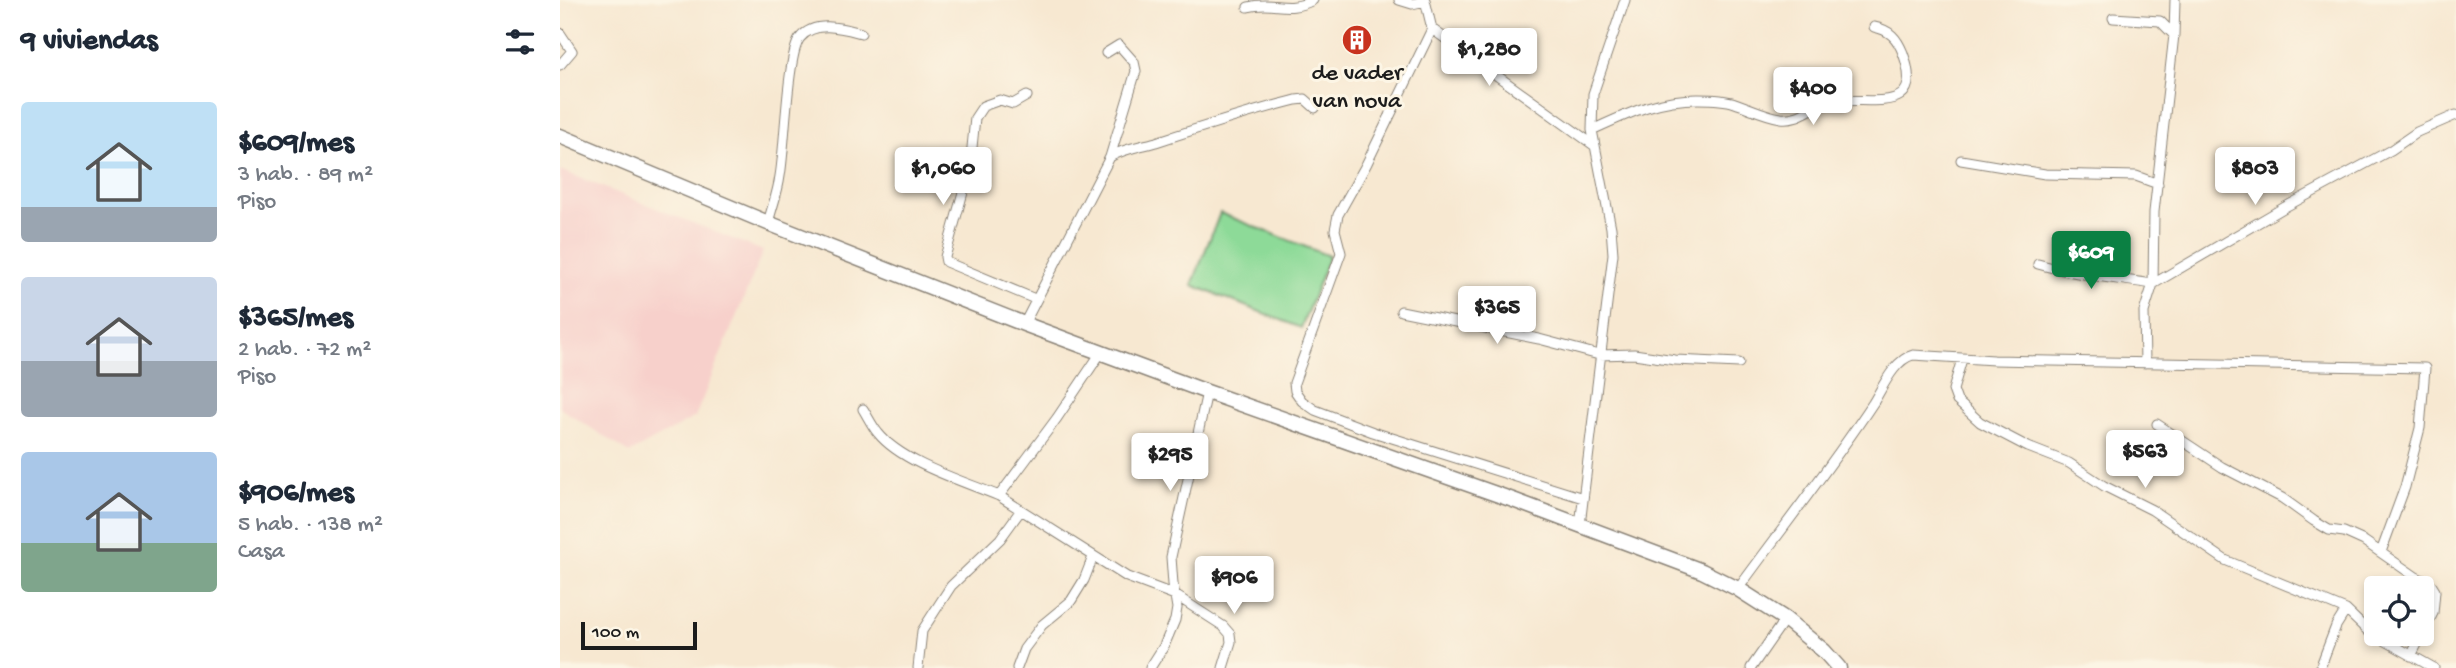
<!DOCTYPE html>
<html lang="es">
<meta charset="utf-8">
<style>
:root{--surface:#fff;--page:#f2f2f3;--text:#1f2937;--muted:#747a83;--accent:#0b8043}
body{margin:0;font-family:"Gochi Hand",sans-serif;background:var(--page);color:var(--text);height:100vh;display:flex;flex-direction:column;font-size:26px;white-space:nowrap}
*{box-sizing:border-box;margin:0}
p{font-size:23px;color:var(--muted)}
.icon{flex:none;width:38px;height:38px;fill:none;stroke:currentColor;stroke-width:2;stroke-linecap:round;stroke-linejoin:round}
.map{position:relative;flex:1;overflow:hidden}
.side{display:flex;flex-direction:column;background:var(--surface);width:560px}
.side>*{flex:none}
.buttons{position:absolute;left:1804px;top:576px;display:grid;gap:14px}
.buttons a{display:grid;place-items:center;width:70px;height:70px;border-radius:7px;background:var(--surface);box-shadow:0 4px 10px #0003;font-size:35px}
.scale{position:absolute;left:21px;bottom:18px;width:116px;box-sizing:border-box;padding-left:7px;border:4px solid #1c1c1c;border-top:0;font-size:19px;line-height:24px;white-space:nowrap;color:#1c1c1c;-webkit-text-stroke:5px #fcf5e5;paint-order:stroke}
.price{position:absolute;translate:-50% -60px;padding:0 16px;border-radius:7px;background:#fff;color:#222;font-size:23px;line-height:46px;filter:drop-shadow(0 2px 4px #0008)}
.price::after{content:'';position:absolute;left:50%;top:42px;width:21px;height:16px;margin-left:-10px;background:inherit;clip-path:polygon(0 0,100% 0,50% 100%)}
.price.selected{background:var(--accent);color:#fff}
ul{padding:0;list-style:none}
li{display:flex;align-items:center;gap:21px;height:175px;padding:0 21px}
li span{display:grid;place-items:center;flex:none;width:196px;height:140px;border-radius:7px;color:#555}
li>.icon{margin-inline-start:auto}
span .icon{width:84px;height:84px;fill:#fffc;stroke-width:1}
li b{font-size:30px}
h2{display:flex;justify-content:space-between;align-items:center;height:84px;padding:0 21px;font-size:30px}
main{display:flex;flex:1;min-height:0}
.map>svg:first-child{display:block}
.built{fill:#f7d0cb}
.green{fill:#8dda98;stroke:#547b5a;stroke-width:2}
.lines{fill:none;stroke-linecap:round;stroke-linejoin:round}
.minor-casing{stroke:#8a8276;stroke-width:11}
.primary-casing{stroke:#8a8276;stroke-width:17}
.minor{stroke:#fff;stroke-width:9}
.primary{stroke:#fff;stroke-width:14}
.labels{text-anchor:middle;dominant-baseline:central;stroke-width:6;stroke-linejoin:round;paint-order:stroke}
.poi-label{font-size:24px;fill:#1c1c1c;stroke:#fcf5e5}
</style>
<main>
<section class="side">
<h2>9 viviendas<svg class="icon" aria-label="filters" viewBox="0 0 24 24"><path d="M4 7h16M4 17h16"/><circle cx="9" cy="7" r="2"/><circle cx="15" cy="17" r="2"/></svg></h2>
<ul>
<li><span style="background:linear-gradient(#bfe0f5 75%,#9aa5b1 0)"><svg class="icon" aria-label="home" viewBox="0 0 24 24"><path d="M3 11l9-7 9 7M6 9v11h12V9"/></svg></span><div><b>$609/mes</b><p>3 hab. · 89 m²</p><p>Piso</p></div></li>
<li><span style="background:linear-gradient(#c9d6e8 60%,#9aa5b1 0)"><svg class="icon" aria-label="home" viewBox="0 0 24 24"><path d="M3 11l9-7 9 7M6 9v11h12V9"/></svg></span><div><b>$365/mes</b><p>2 hab. · 72 m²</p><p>Piso</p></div></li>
<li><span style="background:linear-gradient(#a9c7e8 65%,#7fa58c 0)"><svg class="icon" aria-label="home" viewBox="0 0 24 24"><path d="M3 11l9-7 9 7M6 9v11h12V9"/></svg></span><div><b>$906/mes</b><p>5 hab. · 138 m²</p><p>Casa</p></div></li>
</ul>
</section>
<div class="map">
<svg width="1896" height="668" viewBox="0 0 1896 668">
<rect width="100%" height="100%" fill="#fcf5e5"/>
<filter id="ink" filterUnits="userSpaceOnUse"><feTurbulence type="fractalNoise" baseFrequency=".0143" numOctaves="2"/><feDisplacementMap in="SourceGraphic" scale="14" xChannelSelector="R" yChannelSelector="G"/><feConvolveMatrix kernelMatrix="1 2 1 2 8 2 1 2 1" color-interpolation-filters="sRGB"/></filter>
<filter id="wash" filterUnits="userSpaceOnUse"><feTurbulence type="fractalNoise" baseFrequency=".00686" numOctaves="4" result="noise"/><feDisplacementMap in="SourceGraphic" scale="28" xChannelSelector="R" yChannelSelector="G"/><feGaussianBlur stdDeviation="1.57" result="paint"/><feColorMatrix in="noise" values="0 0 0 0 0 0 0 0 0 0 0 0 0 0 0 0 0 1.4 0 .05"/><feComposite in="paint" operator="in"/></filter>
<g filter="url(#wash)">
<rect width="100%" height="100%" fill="#f7e8d1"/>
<path class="built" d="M 0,170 L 203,251 L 135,417 L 70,453 L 0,408 Z"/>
<path class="green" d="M 660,213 L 769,256 L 741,328 L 632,285 Z"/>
</g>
<g filter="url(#ink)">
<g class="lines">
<g class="minor-casing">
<path id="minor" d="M 839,0 L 852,4 L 865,1
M 865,0 L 872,29 L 1035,146
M 688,7 C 714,0 727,14 753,0
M 1553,18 L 1600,21 L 1614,35
M 872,29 L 806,165 L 778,215 L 775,230 L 781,253 L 734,383 L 735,391 L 742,401 L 755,410 L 813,432 L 1023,498
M 0,33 L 12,51 L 0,65
M 467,96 L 453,104 L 440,100 L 423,106 L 415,118 L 410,167 L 385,257 L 386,262 L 475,299
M 1032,130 C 1069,113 1097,99 1138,99 C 1150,99 1164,99 1175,103 C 1190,108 1206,116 1221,118 C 1240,120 1249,108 1265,103 C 1302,93 1368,121 1343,53 C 1337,38 1330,30 1314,27
M 550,157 C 565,148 579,147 596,142 C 642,127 688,112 736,100 L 745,99 L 755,108
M 1401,160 L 1485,174 L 1576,176 L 1598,184
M 208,223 C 212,207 218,192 220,176 C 225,150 227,54 240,38 C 255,20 282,28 301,33
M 1478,264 C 1516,275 1553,278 1593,284 L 1594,212 L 1614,35 L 1615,0
M 841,311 L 979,339 L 1039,355 L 1074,354 L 1115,360 L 1179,363
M 464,324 L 550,157 L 576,71 L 574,62 L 559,45 L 546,53
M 542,351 L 497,418 L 439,496 L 567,577 L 615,595 L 663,626 L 670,634 L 671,642 L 663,668
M 1402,359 L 1393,390 L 1397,401 L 1420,422 L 1468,447 L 1509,463 L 1544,486 L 1592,510 L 1665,560 L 1786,610 L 1808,631 L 1874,668
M 1585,363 L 1584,312 L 1593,284 L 1725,207 L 1831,150 L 1857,132 L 1896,115
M 303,409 C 308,417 312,426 318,433 C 342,463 403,481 439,496
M 1597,424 L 1662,467 L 1722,498 L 1754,521 L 1769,530 L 1784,532 L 1804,541 L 1856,577 L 1870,583 L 1875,591 L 1873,613 L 1851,656
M 1020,525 L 1053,254 L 1051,228 L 1032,130 L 1033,94 L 1065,0
M 1178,589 C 1223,527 1271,467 1313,403 C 1323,387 1334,360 1353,355 L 1434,360 L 1865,368 L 1860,428 L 1845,487 L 1821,552
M 358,668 L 362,631 L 391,586 L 440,539 L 461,510
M 457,668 L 464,649 L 482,625 L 511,601 L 524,580 L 533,557
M 590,668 L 604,646 L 615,620 L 617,608 L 613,584 L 611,557 L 647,392
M 1191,668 L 1225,619
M 1760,668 L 1776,626 L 1786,610"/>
</g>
<g class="primary-casing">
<path id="primary" d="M 0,136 L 208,223 L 464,324 L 647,392 L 953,500 L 1142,571 L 1178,589 L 1225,619 L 1264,651 L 1279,668"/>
</g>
<use href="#minor" class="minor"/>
<use href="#primary" class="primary"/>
</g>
</g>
<defs>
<g id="building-disc" transform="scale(1.575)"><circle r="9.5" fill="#c8321e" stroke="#fcf5e5"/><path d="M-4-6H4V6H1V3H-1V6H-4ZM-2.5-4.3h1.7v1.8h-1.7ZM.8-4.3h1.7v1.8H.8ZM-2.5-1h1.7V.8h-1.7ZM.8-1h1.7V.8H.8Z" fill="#fff"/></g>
</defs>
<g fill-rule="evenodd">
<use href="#building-disc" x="797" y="40"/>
</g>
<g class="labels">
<g class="poi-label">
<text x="797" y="74">de vader<tspan x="797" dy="28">van nova</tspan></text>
</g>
</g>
</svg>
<div class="buttons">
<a><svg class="icon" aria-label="locate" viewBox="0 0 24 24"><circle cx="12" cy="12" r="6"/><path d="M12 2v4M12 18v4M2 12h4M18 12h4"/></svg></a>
</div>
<div class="scale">100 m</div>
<b class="price" style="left:929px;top:88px">$1,280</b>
<b class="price" style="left:1253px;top:127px">$400</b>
<b class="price" style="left:383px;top:207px">$1,060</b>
<b class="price" style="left:1695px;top:207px">$803</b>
<b class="price selected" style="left:1531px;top:291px">$609</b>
<b class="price" style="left:937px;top:346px">$365</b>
<b class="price" style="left:1585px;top:490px">$563</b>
<b class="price" style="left:610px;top:493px">$295</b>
<b class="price" style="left:674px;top:616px">$906</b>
</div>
</main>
